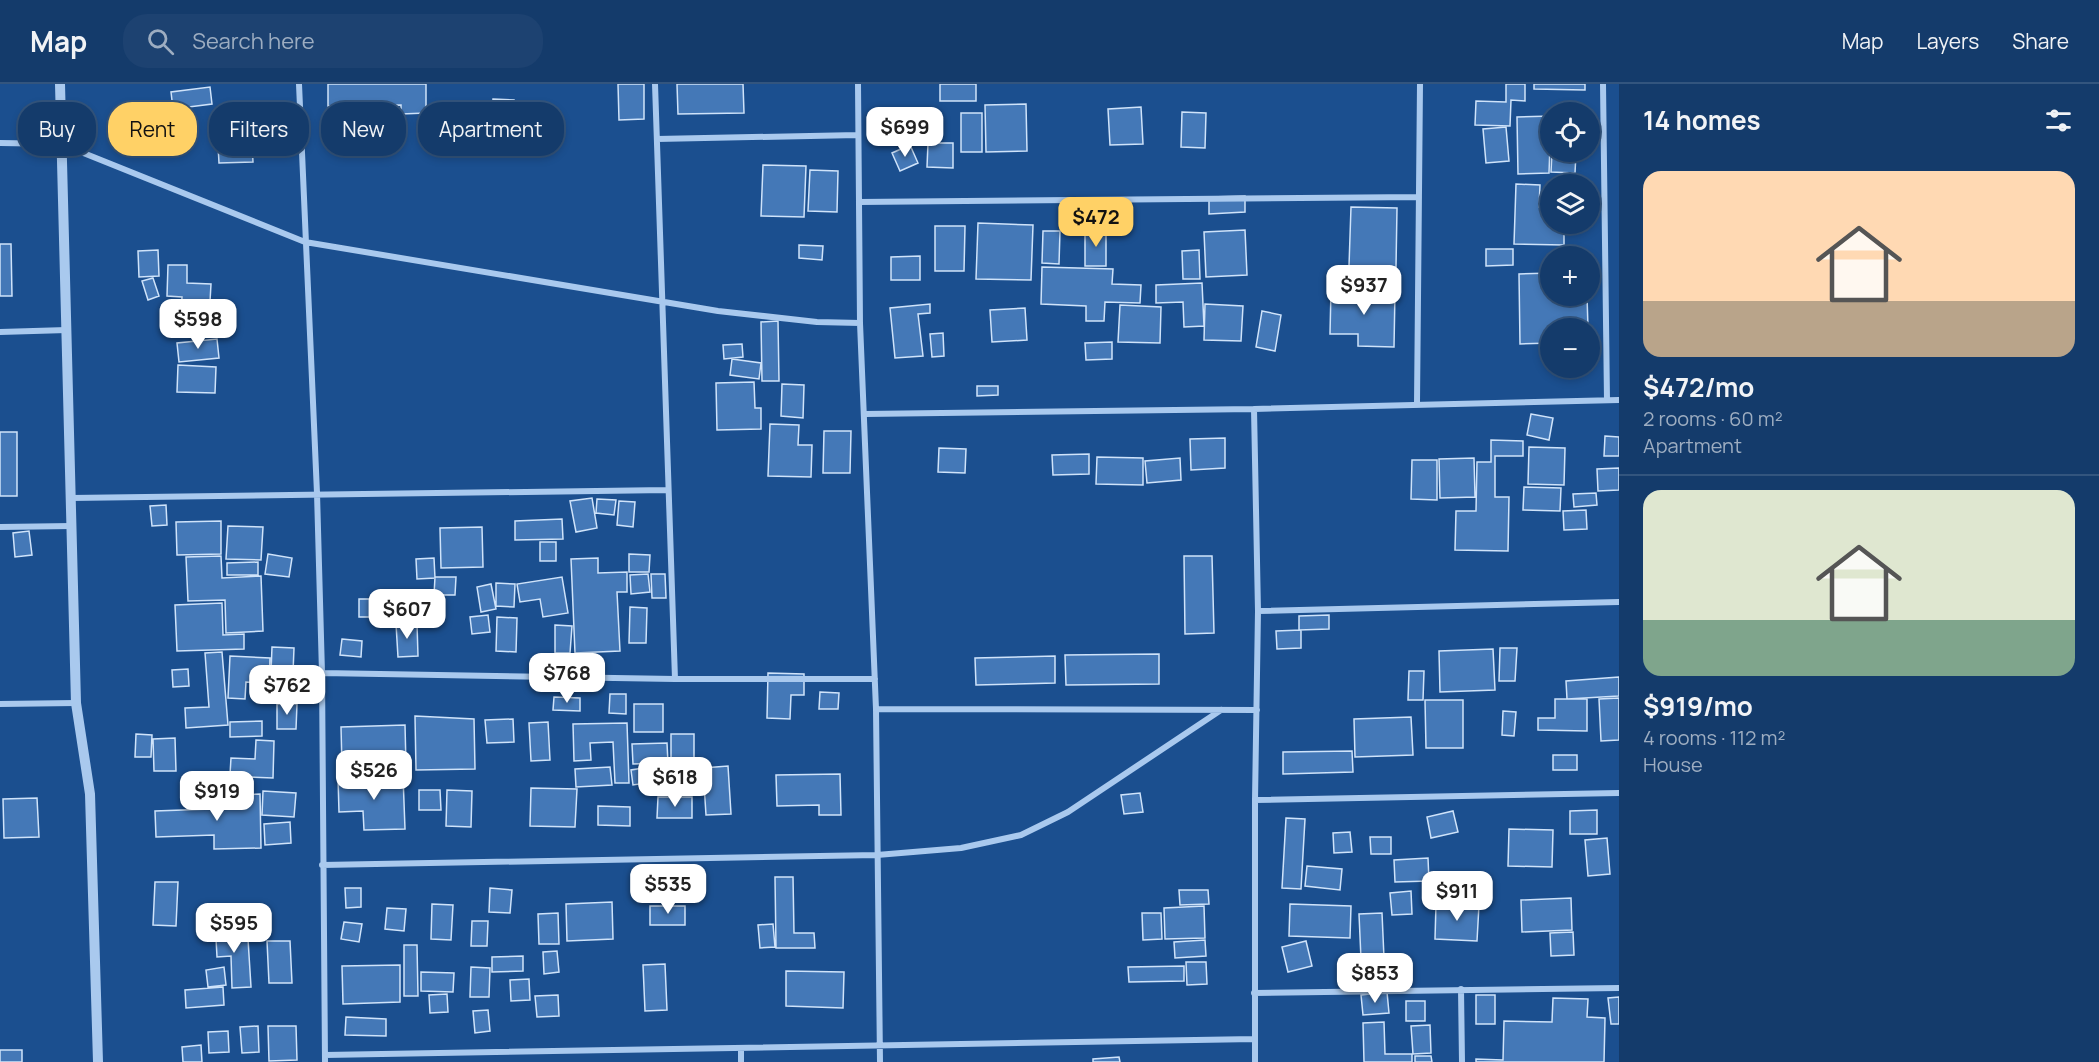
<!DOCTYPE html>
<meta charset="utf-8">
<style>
:root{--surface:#143b6b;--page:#1d4271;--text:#f1f3f6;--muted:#9dadc1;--line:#33557e;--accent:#ffd166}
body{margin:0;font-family:Manrope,sans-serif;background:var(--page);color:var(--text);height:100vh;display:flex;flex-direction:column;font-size:22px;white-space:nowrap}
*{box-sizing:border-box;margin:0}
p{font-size:20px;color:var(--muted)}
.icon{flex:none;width:33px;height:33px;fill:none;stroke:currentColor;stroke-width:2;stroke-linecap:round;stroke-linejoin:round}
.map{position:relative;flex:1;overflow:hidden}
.side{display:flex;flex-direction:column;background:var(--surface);width:480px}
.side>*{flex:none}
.banner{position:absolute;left:18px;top:18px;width:570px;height:54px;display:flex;gap:12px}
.controls{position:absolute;left:1540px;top:18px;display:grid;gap:12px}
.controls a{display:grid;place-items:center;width:60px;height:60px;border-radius:50%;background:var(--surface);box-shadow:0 3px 9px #0003,0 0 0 2px var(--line);font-size:30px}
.price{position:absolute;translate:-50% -51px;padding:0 14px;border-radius:12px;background:#fff;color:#222;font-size:20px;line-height:39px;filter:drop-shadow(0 2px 3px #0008)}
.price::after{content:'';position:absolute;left:50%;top:36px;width:18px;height:14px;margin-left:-9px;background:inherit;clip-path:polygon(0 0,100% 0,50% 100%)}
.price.active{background:var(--accent);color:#111}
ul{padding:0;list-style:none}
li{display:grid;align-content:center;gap:12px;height:318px;padding:0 24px}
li+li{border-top:2px solid var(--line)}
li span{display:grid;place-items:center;height:186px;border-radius:18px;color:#555}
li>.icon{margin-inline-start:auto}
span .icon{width:108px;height:108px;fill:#fffc;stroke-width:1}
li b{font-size:26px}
h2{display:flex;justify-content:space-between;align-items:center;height:72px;padding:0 24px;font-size:26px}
.tag{padding:0 21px;border-radius:24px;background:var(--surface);box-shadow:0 3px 9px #0003,0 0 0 2px var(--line);font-size:21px;line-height:54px}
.tag.active{background:var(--accent);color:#111}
header{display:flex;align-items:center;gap:36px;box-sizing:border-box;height:84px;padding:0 30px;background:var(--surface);border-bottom:2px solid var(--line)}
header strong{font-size:28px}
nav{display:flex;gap:33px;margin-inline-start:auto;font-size:21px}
.search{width:420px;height:54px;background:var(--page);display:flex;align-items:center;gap:15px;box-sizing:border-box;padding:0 21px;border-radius:24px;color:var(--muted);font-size:22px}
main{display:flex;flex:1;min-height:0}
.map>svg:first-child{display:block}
.building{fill:#4478b7;stroke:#cfe3fa;stroke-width:1.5}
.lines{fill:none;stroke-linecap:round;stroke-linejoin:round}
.minor{stroke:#a9c9ee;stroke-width:6}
.tertiary{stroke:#a9c9ee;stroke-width:10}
</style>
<header>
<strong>Map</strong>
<div class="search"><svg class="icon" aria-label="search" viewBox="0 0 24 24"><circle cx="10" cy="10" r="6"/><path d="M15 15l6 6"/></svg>Search here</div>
<nav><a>Map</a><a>Layers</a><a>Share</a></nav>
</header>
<main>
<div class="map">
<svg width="1619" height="978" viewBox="0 0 1619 978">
<rect width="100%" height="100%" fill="#1b4f8f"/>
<path class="building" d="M 328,0 L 426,0 L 426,29 L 401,30 L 401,21 L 328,22 Z
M 618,0 L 644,0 L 644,35 L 619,36 Z
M 677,0 L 743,0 L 744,29 L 678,30 Z
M 940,0 L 976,0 L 976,17 L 940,17 Z
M 1506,0 L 1525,0 L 1525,17 L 1511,16 L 1510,42 L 1475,41 L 1476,17 L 1506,18 Z
M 1534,0 L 1585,0 L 1585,6 L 1534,5 Z
M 210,3 L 212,20 L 173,25 L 171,8 Z
M 493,15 L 514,16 L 514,31 L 492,30 Z
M 1026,20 L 1027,67 L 986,68 L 985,21 Z
M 1141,23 L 1143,60 L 1110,61 L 1108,25 Z
M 902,25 L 927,30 L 923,48 L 899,43 Z
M 1182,28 L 1206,29 L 1205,64 L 1181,63 Z
M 961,29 L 982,29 L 982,68 L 961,68 Z
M 1551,32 L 1549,89 L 1518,90 L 1517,33 Z
M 253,35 L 272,35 L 273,61 L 254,62 Z
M 251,42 L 253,78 L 219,79 L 217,43 Z
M 1506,43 L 1509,77 L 1486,79 L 1483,45 Z
M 928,59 L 953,59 L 953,84 L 927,83 Z
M 910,61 L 918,79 L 900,87 L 892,69 Z
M 1552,68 L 1576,69 L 1575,89 L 1551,88 Z
M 763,81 L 806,82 L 804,133 L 761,132 Z
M 810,86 L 838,87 L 837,128 L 808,127 Z
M 1516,100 L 1540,101 L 1539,123 L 1551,124 L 1551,140 L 1564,140 L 1564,161 L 1514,160 Z
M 1245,112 L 1245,128 L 1209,130 L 1209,113 Z
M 1351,123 L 1397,124 L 1396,183 L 1349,182 Z
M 978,139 L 1033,141 L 1031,196 L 976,195 Z
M 935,142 L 965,142 L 964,187 L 935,187 Z
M 1245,146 L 1247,191 L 1206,193 L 1204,148 Z
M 1043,147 L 1060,147 L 1059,180 L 1042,179 Z
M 1085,147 L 1106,147 L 1106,182 L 1085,182 Z
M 0,160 L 11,160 L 12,212 L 0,212 Z
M 799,161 L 823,162 L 822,176 L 799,174 Z
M 1486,165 L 1513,165 L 1513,181 L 1486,182 Z
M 158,166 L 159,192 L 139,193 L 138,167 Z
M 1199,166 L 1200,195 L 1183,195 L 1182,167 Z
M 920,172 L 920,196 L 891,196 L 891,173 Z
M 168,181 L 187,181 L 187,199 L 211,200 L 209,235 L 181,234 L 182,213 L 167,212 Z
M 1042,183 L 1113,185 L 1112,200 L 1141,201 L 1140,219 L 1105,218 L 1104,237 L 1086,237 L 1086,222 L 1041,220 Z
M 1551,189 L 1551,212 L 1587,212 L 1588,244 L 1551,244 L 1551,259 L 1520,260 L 1519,190 Z
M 153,194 L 159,212 L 148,216 L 142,197 Z
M 1202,199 L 1204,242 L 1184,243 L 1183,218 L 1156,219 L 1156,201 Z
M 1331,206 L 1395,207 L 1394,263 L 1358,262 L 1358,250 L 1330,250 Z
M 930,220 L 930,229 L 918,230 L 923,272 L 895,274 L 890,224 Z
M 1205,220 L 1243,222 L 1241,257 L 1204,256 Z
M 1120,221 L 1161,223 L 1160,259 L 1118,258 Z
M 1025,224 L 1027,256 L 992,258 L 990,226 Z
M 1262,227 L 1281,231 L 1275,267 L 1256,263 Z
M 778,237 L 779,297 L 762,297 L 761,238 Z
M 943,249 L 944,272 L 932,273 L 930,250 Z
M 217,255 L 219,274 L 179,278 L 177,259 Z
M 1112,258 L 1112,275 L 1086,276 L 1085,259 Z
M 742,260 L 743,273 L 724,275 L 723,261 Z
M 732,275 L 761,279 L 759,295 L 730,291 Z
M 178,281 L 216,283 L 215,309 L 177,308 Z
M 754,298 L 755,324 L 761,324 L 761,345 L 717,346 L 716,299 Z
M 782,300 L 804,301 L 803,334 L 781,332 Z
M 977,302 L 998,302 L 998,311 L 977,312 Z
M 1531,330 L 1553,334 L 1549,356 L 1527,351 Z
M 770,340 L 799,341 L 798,361 L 812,361 L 811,393 L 768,392 Z
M 824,347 L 851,347 L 850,389 L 823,389 Z
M 0,348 L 17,348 L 17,412 L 0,412 Z
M 1605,352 L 1619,353 L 1619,372 L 1604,372 Z
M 1225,354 L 1225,384 L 1191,386 L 1190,355 Z
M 1491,356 L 1523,357 L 1523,372 L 1495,372 L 1495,413 L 1509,413 L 1508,467 L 1455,466 L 1456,427 L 1476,427 L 1477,378 L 1491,378 Z
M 1529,363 L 1565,364 L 1564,401 L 1528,400 Z
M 939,364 L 966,365 L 965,389 L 938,388 Z
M 1089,370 L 1089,390 L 1053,391 L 1052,371 Z
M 1097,373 L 1143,374 L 1143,401 L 1096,400 Z
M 1180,374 L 1181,396 L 1147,399 L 1145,377 Z
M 1474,374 L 1475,413 L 1440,414 L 1439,375 Z
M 1412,376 L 1437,376 L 1437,416 L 1411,415 Z
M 1619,384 L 1619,406 L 1598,407 L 1597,385 Z
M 1524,403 L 1561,404 L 1560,427 L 1523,426 Z
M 1596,409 L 1597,421 L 1574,423 L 1573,410 Z
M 592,414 L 597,444 L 576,448 L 570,417 Z
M 597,415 L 616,416 L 614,431 L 596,429 Z
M 619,417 L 635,418 L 633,443 L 617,441 Z
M 166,421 L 167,441 L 152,442 L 150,422 Z
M 1586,426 L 1587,445 L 1564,446 L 1563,427 Z
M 562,435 L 563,455 L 515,456 L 515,437 Z
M 221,437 L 221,470 L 177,471 L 176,438 Z
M 228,442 L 263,443 L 261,476 L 226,475 Z
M 482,443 L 483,483 L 441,484 L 440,444 Z
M 29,447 L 32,471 L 15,473 L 13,449 Z
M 540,458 L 556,458 L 556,477 L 540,477 Z
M 268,470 L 292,474 L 289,493 L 265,490 Z
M 629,470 L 650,471 L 649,488 L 629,488 Z
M 221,472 L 222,494 L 261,492 L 263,547 L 226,549 L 225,516 L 188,517 L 186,473 Z
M 1184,472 L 1212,472 L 1214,549 L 1185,550 Z
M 434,474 L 435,494 L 417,495 L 416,475 Z
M 598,474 L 598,489 L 627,488 L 627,508 L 617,508 L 620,567 L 575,569 L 571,475 Z
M 258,478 L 258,491 L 227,491 L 227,479 Z
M 648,490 L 650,508 L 631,510 L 630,491 Z
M 651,490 L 665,490 L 666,514 L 652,514 Z
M 435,493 L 456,493 L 455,511 L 434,511 Z
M 562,493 L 568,529 L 543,533 L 540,515 L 520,518 L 517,500 Z
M 496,499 L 515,500 L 514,523 L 496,522 Z
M 491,500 L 496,525 L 481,528 L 477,503 Z
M 359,515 L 374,515 L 375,533 L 359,533 Z
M 222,519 L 223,551 L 244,550 L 244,565 L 177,567 L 175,521 Z
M 630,523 L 647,524 L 646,559 L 629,559 Z
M 488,531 L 490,548 L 472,550 L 470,533 Z
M 1329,531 L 1329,545 L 1299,546 L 1299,532 Z
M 497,533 L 517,534 L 516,568 L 496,567 Z
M 417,539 L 418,572 L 398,573 L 396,540 Z
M 555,541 L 572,542 L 570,569 L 555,569 Z
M 1301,546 L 1301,564 L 1277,565 L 1276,547 Z
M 342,555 L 362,557 L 361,573 L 340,571 Z
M 272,563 L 294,564 L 293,589 L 271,588 Z
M 1500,564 L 1517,564 L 1515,597 L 1499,597 Z
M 1493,565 L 1495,606 L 1440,608 L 1439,567 Z
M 222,568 L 228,641 L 186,644 L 185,624 L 209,623 L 205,569 Z
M 1159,570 L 1159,600 L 1066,601 L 1065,571 Z
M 230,572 L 270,574 L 269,599 L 246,598 L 245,615 L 228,614 Z
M 1055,572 L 1055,599 L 976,601 L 975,574 Z
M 188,585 L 189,602 L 173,603 L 172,586 Z
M 1409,587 L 1424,587 L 1423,616 L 1408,616 Z
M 768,589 L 804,590 L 804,611 L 791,611 L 790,635 L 767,634 Z
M 1619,593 L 1619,612 L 1567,615 L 1566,597 Z
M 820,608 L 839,609 L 838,625 L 819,625 Z
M 610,610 L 626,610 L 626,630 L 609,629 Z
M 554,613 L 580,614 L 580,627 L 553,626 Z
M 1619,614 L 1619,656 L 1601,657 L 1599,615 Z
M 1555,615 L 1587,615 L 1587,647 L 1538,646 L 1538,634 L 1555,634 Z
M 1425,616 L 1463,616 L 1463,664 L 1426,664 Z
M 277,620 L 297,620 L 296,645 L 277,645 Z
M 634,620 L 663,620 L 663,648 L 634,648 Z
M 1503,627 L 1516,628 L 1514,652 L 1502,651 Z
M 415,632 L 474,635 L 475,685 L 416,686 Z
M 1411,633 L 1413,671 L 1355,673 L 1354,635 Z
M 513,635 L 514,658 L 487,659 L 485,636 Z
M 262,637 L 262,652 L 230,653 L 230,638 Z
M 548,638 L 550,676 L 531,677 L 529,639 Z
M 627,639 L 629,699 L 615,699 L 613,658 L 590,659 L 591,676 L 574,677 L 573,640 Z
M 405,641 L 406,681 L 342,682 L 341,643 Z
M 136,650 L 152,651 L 151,673 L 135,673 Z
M 671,650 L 694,650 L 694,677 L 671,676 Z
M 175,654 L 176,687 L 154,687 L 153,655 Z
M 256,656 L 274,657 L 273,694 L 248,693 L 247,708 L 229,707 L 231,674 L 255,675 Z
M 667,659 L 668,679 L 633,680 L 632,660 Z
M 1352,667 L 1353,688 L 1283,690 L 1283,668 Z
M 1553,671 L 1577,671 L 1577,686 L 1553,686 Z
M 683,678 L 685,693 L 633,701 L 631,686 Z
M 728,682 L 731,730 L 706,731 L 703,684 Z
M 610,683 L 612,701 L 576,703 L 575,685 Z
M 840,690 L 841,731 L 819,731 L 819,721 L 777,722 L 776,691 Z
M 403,692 L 405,745 L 364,746 L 363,727 L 339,728 L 338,694 Z
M 531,704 L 577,705 L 575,743 L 530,742 Z
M 419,706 L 440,706 L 441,726 L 419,726 Z
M 447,706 L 472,707 L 471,743 L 446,742 Z
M 263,707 L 296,709 L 294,733 L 262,731 Z
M 1140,709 L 1143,728 L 1124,730 L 1121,711 Z
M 260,710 L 261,764 L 214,765 L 214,751 L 156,753 L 155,727 L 211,725 L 210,712 Z
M 658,713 L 692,713 L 692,734 L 657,734 Z
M 37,714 L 39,753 L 4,754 L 3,715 Z
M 598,722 L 630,723 L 630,742 L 598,741 Z
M 1597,726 L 1597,750 L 1570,750 L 1570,727 Z
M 1453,727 L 1458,748 L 1431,754 L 1427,733 Z
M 1286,734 L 1305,735 L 1301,805 L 1282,804 Z
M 290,738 L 291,759 L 265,761 L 264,740 Z
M 1509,745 L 1553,746 L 1552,783 L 1508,782 Z
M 1350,748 L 1352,768 L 1334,769 L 1333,749 Z
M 1370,753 L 1391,753 L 1391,770 L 1371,770 Z
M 1607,754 L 1610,790 L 1588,792 L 1585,756 Z
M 1428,774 L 1429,797 L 1395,798 L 1394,776 Z
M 1307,782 L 1342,785 L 1340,806 L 1305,802 Z
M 775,793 L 793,793 L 794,849 L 814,849 L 815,864 L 776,864 Z
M 155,798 L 178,798 L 176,842 L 153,841 Z
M 345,804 L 361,804 L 361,823 L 346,824 Z
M 490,804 L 512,806 L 510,829 L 489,828 Z
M 1179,806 L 1208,806 L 1209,820 L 1180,821 Z
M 1411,807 L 1412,830 L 1392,831 L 1390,809 Z
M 1571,814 L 1572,846 L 1522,848 L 1521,816 Z
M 612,818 L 613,855 L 567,857 L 566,820 Z
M 432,820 L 453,821 L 451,856 L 431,855 Z
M 1290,820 L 1351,822 L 1350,854 L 1289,852 Z
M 1436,820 L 1479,821 L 1477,857 L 1435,855 Z
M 650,822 L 685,822 L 685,841 L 650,841 Z
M 1204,822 L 1205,854 L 1165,855 L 1164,824 Z
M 387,824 L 406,825 L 404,847 L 385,845 Z
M 558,829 L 559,860 L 539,860 L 538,830 Z
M 1142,829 L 1161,829 L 1162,855 L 1143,856 Z
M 1382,829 L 1384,874 L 1361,875 L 1359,830 Z
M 230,835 L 231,856 L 248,855 L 251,903 L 232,904 L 231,872 L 217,873 L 215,836 Z
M 472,837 L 488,837 L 487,862 L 471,862 Z
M 344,838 L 362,840 L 359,858 L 341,855 Z
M 773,840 L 775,863 L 760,864 L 758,841 Z
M 1573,848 L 1574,871 L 1551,872 L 1550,849 Z
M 1205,856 L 1206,872 L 1175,874 L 1174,858 Z
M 267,857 L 290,857 L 292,899 L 269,899 Z
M 1306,857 L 1312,882 L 1288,888 L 1282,863 Z
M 404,861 L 417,861 L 418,912 L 404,912 Z
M 557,867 L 559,888 L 544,890 L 543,868 Z
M 523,872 L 523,887 L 492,888 L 492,873 Z
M 1186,878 L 1206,878 L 1207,900 L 1187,901 Z
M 665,880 L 667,926 L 645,927 L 643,881 Z
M 400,881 L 400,918 L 343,920 L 342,882 Z
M 1184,882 L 1184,897 L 1129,898 L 1128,883 Z
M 224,883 L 226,901 L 208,903 L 206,886 Z
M 471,883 L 490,884 L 489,913 L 470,913 Z
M 786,887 L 844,888 L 843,924 L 786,922 Z
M 421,888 L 454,889 L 453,908 L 421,907 Z
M 529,895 L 530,916 L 511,917 L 510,896 Z
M 223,903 L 224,921 L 186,924 L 185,906 Z
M 1387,908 L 1389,929 L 1363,931 L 1361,911 Z
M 447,910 L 448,928 L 430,929 L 429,911 Z
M 558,911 L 559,932 L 537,933 L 535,912 Z
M 1476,911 L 1495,911 L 1495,940 L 1476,940 Z
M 1619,913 L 1619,940 L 1611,940 L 1608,914 Z
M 1553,914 L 1588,915 L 1587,933 L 1605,934 L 1604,978 L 1476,978 L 1476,975 L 1503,976 L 1504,937 L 1552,938 Z
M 1406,917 L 1425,917 L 1425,937 L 1406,937 Z
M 488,926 L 490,947 L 475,949 L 473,927 Z
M 346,933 L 386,935 L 386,952 L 345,951 Z
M 1384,938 L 1385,970 L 1412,970 L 1412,978 L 1364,978 L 1363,939 Z
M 1430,941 L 1431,969 L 1413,970 L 1411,942 Z
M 258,942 L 259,968 L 242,969 L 240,943 Z
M 268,942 L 296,942 L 297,976 L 269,977 Z
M 228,947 L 229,968 L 209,969 L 208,948 Z
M 201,961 L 202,978 L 183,978 L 182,963 Z
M 0,966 L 22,966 L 22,978 L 0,978 Z
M 1415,972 L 1431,972 L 1432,978 L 1415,978 Z
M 1119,973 L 1120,978 L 1093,978 L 1093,975 Z"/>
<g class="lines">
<path class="minor" d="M 299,0 L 317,409 L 322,589 L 325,978
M 655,0 L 675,595
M 858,0 L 860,239 L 876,625 L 880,978
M 1603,0 L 1607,316
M 657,55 L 858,51
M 0,59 L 61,60 L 305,158 L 718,227 L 817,238 L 860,239
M 859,118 L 1419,113
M 0,248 L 67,246
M 1417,320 L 1420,0
M 1254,325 L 1258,527 L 1255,716 L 1255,978
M 865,330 L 1254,325 L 1619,316
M 71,414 L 667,406
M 0,443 L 72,442
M 1258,527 L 1619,518
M 322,589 L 675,595 L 875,595
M 0,620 L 76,619
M 876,625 L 1257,626
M 1255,716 L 1619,709
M 322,781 L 877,771 L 961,764 L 1021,751 L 1068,728 L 1221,626
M 1461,905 L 1462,978
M 1254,909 L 1619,904
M 741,965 L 741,978
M 325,971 L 1255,955"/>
<path class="tertiary" d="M 60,0 L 76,619 L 90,710 L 98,978"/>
</g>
</svg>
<div class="controls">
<a><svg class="icon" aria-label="locate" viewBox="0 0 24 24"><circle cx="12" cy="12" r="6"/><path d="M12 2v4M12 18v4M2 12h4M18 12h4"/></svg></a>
<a><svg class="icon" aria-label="layers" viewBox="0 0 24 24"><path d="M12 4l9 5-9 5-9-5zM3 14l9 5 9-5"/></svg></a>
<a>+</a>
<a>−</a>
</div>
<b class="price" style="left:905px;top:74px">$699</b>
<b class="price active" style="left:1096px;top:164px">$472</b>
<b class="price" style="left:1364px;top:232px">$937</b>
<b class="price" style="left:198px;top:266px">$598</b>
<b class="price" style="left:407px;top:556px">$607</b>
<b class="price" style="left:567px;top:620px">$768</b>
<b class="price" style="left:287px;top:632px">$762</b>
<b class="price" style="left:374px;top:717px">$526</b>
<b class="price" style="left:675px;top:724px">$618</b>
<b class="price" style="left:217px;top:738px">$919</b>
<b class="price" style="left:668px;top:831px">$535</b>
<b class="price" style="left:1457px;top:838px">$911</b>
<b class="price" style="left:234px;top:870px">$595</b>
<b class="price" style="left:1375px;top:920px">$853</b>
<div class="banner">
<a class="tag">Buy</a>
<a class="tag active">Rent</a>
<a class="tag">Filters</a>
<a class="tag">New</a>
<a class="tag">Apartment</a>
</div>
</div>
<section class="side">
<h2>14 homes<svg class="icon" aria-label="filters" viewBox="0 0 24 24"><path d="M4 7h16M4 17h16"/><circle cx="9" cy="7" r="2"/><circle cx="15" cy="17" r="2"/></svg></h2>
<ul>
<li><span style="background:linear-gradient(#ffd9b3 70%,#b9a48a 0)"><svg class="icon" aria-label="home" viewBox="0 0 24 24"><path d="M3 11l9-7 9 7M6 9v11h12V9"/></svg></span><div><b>$472/mo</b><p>2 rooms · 60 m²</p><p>Apartment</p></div></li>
<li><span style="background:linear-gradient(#dfe7d0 70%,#7fa58c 0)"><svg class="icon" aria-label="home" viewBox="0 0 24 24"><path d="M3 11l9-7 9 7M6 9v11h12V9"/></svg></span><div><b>$919/mo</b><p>4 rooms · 112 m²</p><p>House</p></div></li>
</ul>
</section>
</main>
